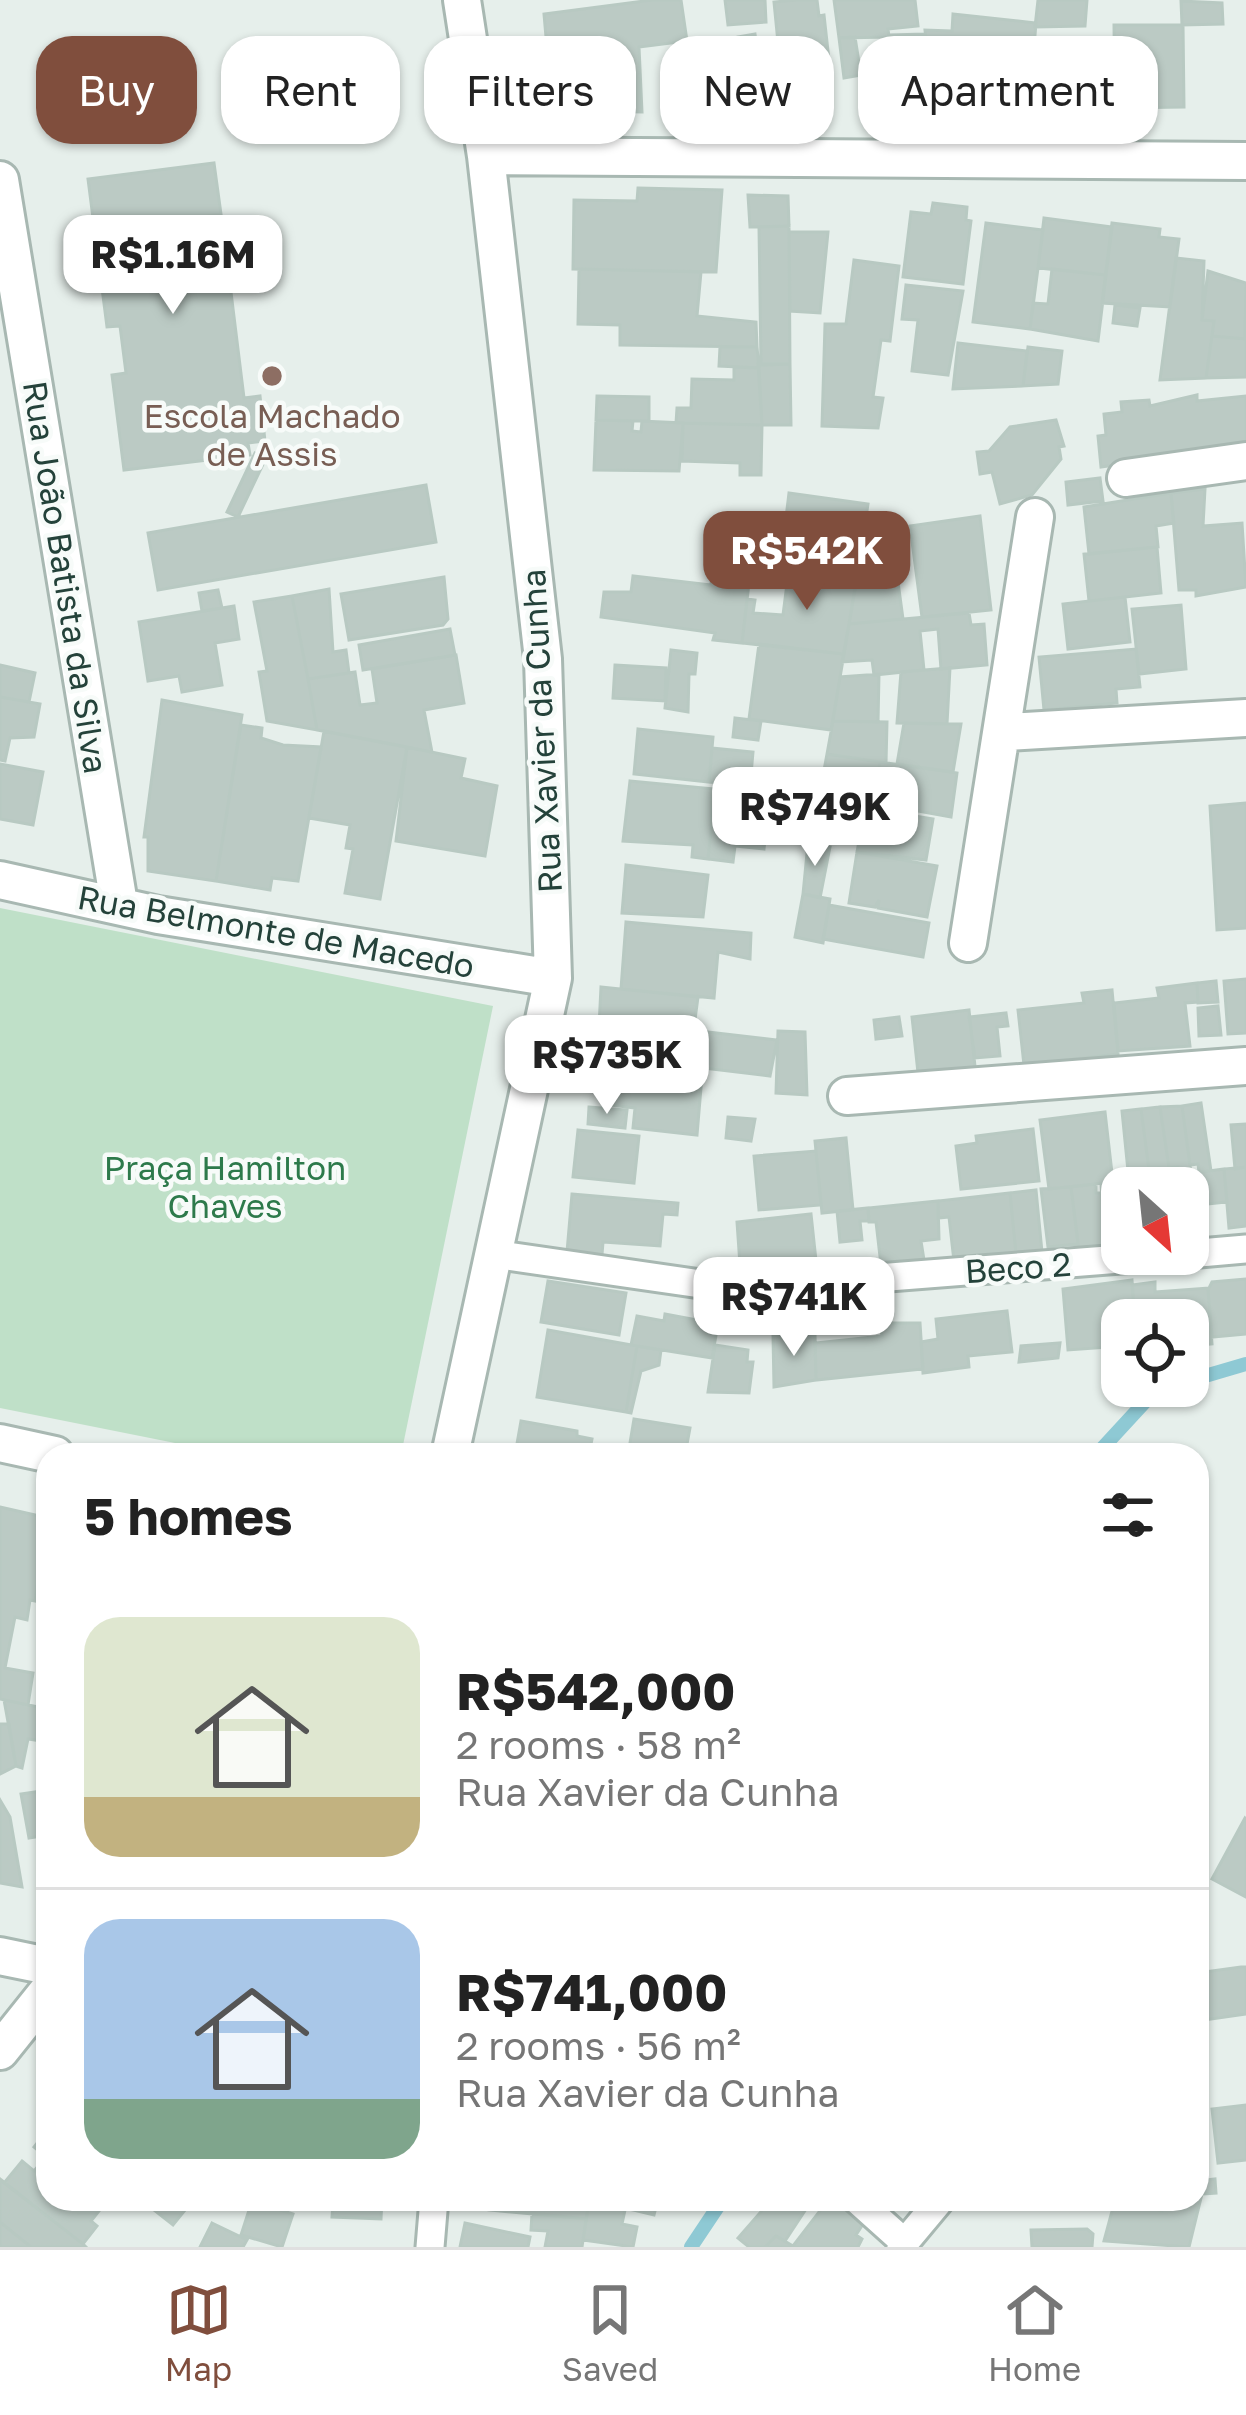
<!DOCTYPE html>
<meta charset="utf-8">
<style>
:root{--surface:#fff;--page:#f6f6f6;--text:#222;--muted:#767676;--line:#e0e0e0;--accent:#804e3d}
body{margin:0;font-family:"Golos Text",sans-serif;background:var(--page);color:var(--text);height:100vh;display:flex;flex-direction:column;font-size:45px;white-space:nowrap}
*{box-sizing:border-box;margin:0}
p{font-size:39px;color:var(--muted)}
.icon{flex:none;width:66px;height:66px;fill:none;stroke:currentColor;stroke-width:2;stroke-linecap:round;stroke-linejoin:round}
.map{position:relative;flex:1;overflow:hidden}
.sheet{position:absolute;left:36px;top:1443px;width:1173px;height:768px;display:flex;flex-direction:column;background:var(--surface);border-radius:36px;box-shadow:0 3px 9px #0004}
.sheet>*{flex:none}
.top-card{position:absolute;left:36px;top:36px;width:1176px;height:108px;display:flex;gap:24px}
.needle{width:78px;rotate:153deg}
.buttons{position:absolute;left:1101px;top:1167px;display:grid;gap:24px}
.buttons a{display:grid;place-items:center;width:108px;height:108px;border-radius:24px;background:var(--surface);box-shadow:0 3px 9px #0004;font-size:60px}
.price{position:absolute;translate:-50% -102px;padding:0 27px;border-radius:24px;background:#fff;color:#222;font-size:39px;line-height:78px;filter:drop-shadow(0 3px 6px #0008)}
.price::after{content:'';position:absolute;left:50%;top:72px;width:36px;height:27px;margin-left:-18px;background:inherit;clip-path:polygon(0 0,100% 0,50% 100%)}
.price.selected{background:var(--accent);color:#fff}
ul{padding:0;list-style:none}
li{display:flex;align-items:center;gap:36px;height:300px;padding:0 48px}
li+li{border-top:3px solid var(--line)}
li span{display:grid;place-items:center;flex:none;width:336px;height:240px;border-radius:36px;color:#555}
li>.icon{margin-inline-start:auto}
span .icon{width:144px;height:144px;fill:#fffc;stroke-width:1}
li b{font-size:51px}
h2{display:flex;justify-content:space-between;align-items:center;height:144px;padding:0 48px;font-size:51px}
.chip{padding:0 42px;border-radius:36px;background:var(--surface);box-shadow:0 3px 9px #0004;font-size:42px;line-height:108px}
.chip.selected{background:var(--accent);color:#fff}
.tab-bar{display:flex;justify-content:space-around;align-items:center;height:168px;border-top:3px solid var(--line);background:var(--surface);font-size:33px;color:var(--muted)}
.tab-bar a{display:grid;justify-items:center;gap:6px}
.tab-bar .selected{color:var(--accent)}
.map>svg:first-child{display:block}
.green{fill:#bfe0c8}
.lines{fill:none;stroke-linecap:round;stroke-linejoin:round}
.stream{stroke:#8ec9d4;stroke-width:14}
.building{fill:#bbcac4;stroke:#b8c9c2;stroke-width:3}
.service-casing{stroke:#a8b8b2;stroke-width:33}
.minor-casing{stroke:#a8b8b2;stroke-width:42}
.service{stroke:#fff;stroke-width:27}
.minor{stroke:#fff;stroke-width:36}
.education-dot{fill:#8d6e63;stroke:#f7fbf9;stroke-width:4.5}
.labels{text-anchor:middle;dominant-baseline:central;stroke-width:9;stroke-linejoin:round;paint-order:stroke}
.education-label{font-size:33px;fill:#785e54;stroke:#f7fbf9}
.street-label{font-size:33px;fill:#24423a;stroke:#f7fbf9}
.park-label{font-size:33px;fill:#2d7a4b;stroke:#f7fbf9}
</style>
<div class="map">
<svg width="1246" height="2247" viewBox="0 0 1246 2247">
<rect width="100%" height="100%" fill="#e6efeb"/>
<path class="green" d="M 0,908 L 493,1006 L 401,1455 L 235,1455 L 0,1408 Z"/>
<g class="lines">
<path class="stream" d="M 1188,1381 L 1246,1364
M 1096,1455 L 1155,1391 L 1171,1386
M 691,2247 L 723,2199"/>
</g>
<path class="building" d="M 652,0 L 681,0 L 687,41 L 639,47 L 642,112 L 585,111 L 550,83 L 544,14 Z
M 725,0 L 765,0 L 766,22 L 728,25 Z
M 797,0 L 817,0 L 819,16 L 824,15 L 831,78 L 782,83 L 774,2 Z
M 834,0 L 915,0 L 918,26 L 888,29 L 889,37 L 839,38 Z
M 1038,0 L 1087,0 L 1085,26 L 1035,27 Z
M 1181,1 L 1222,3 L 1223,24 L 1182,25 Z
M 953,14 L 1036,23 L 1030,95 L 931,86 L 925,30 L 952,31 Z
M 1114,25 L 1183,25 L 1184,107 L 1115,108 Z
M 755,34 L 760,70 L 743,72 L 738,37 Z
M 925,34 L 928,56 L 891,58 L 890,35 Z
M 855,37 L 861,75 L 844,78 L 839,38 Z
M 1031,74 L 1058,76 L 1054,116 L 1027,116 Z
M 214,163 L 221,214 L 208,216 L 209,223 L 238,219 L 244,266 L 228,268 L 244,398 L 260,396 L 265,441 L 248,443 L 250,455 L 124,470 L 112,375 L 126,373 L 120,326 L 107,327 L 88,179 Z
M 638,188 L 722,190 L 716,272 L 573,269 L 574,200 L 637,201 Z
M 748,195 L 788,196 L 789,226 L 750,227 Z
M 933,203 L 967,207 L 966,220 L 971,221 L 963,284 L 903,277 L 911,212 L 931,214 Z
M 1044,218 L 1112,227 L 1106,275 L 1038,268 Z
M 986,223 L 1043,230 L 1030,329 L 973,322 Z
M 1112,223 L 1160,229 L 1159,237 L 1179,239 L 1170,307 L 1102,303 Z
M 789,226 L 790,364 L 761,365 L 759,227 Z
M 789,232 L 828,232 L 820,313 L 790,311 Z
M 1176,258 L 1204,261 L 1202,320 L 1214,321 L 1206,378 L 1160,380 Z
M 854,260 L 899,266 L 890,341 L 881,340 L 873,397 L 883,398 L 878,428 L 822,426 L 825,324 L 846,324 Z
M 579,269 L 701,272 L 697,316 L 756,322 L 757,347 L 620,345 L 620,325 L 578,324 Z
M 1052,269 L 1106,275 L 1098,341 L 1030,329 L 1033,303 L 1048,304 Z
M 1208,271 L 1246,283 L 1245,339 L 1212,336 L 1214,321 L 1202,320 Z
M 906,285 L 963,291 L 948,375 L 912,371 L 918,320 L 902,319 Z
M 1115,305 L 1140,308 L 1137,326 L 1113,323 Z
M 1212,336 L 1246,339 L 1246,377 L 1206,378 Z
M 958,343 L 1027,351 L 1023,386 L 953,389 Z
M 720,347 L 757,347 L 759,368 L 719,366 Z
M 1028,347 L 1062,351 L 1058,384 L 1023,386 Z
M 758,364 L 790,364 L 791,425 L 762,425 Z
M 734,367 L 759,368 L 762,425 L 676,423 L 677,408 L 691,408 L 692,379 L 734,380 Z
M 1197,395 L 1197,401 L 1246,396 L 1246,446 L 1101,467 L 1098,436 L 1106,435 L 1104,414 L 1122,412 L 1121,402 L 1149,400 L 1150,406 Z
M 597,396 L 649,397 L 649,421 L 596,420 Z
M 596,420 L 633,421 L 632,431 L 641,432 L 642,421 L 683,423 L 679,471 L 594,470 Z
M 1056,420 L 1064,446 L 1059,447 L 1061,459 L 1032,495 L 1000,504 L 992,472 L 980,474 L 977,452 L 989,451 L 1010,427 Z
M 683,423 L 762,425 L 761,475 L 740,475 L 740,463 L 682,461 Z
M 255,453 L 266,458 L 238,517 L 227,512 Z
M 1100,478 L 1103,501 L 1068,505 L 1066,482 Z
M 426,485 L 436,542 L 158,590 L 148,533 Z
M 1205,489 L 1203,526 L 1242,523 L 1246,587 L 1196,596 L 1196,590 L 1179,590 L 1171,493 Z
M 789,493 L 868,504 L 858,572 L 780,567 Z
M 1171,493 L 1174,523 L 1156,526 L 1158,547 L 1089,554 L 1084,507 Z
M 980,516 L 991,610 L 922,617 L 910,526 Z
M 1157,547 L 1161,593 L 1089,601 L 1084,554 Z
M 713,563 L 751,566 L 742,643 L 713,640 L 715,633 L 601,617 L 604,592 L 631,592 L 633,576 L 711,585 Z
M 789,568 L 858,572 L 844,654 L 742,643 L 747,599 L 755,600 L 753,613 L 783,615 Z
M 444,577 L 448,619 L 443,625 L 349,640 L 341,594 Z
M 898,582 L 903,619 L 849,624 L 855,587 Z
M 329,589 L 333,652 L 346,650 L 349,673 L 308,679 L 292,596 Z
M 218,590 L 222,608 L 202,611 L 199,593 Z
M 292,596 L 308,679 L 317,730 L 267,721 L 259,672 L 267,671 L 254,602 Z
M 1125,597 L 1130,642 L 1068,649 L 1063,604 Z
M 1181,605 L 1186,669 L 1139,674 L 1132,609 Z
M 234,606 L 239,639 L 215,643 L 222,685 L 182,692 L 179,676 L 148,681 L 139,622 Z
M 969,613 L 971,625 L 984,624 L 987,665 L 941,669 L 938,629 L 920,631 L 924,670 L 874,675 L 872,660 L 842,662 L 849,624 Z
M 450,629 L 455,655 L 363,670 L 359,645 Z
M 759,644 L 844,654 L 831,730 L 749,719 Z
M 1136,649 L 1140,687 L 1116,689 L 1117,703 L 1044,710 L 1039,657 Z
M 671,650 L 697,653 L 695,674 L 689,674 L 688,712 L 665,708 Z
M 456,655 L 464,703 L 424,710 L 432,752 L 317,730 L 308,679 L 355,672 L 360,705 L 377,703 L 372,669 Z
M 0,665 L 35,673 L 29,702 L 0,697 Z
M 615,665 L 666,668 L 665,701 L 613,698 Z
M 950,668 L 947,724 L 897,723 L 901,672 Z
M 879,674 L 878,722 L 833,721 L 840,677 Z
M 0,697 L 40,704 L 34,737 L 10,738 L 5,761 L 0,760 Z
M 162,700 L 242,715 L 216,881 L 148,871 L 148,837 L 144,837 Z
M 735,718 L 761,721 L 758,740 L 733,737 Z
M 833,721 L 887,722 L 886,763 L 827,754 Z
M 904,723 L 961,724 L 953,772 L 897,764 Z
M 241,725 L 262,728 L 261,738 L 283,745 L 321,747 L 298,881 L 272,878 L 270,890 L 216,881 Z
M 638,729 L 713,737 L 709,782 L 634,774 Z
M 324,731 L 407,747 L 380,899 L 345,893 L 353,849 L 346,848 L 350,825 L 309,818 Z
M 407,747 L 465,759 L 461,778 L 497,786 L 485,856 L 396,841 Z
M 712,748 L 753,752 L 750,786 L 709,782 Z
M 827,754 L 880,762 L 877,782 L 841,777 L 838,796 L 820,792 Z
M 880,762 L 957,773 L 951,817 L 874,803 Z
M 0,764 L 43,772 L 33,825 L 0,819 Z
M 630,781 L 715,789 L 708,859 L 692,857 L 693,845 L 623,841 Z
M 715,789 L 770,795 L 764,849 L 735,846 L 733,862 L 708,859 Z
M 786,796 L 815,799 L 811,825 L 783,823 Z
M 1246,803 L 1246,928 L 1217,930 L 1210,806 Z
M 878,810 L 933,819 L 926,860 L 857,852 L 860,836 L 873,838 Z
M 808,843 L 830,847 L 820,898 L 803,894 Z
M 857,852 L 937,866 L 927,917 L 878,908 L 879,900 L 875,907 L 849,903 Z
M 626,865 L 708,875 L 703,917 L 622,913 Z
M 803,894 L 830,899 L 823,943 L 795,937 Z
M 829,905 L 929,923 L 923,957 L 823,939 Z
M 626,922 L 751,933 L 750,959 L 718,952 L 714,998 L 621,989 Z
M 1246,979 L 1246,1033 L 1228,1034 L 1224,981 Z
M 1216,981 L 1218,1002 L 1198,1003 L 1197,983 Z
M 1197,983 L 1198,1002 L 1185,1003 L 1190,1046 L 1118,1051 L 1114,1003 L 1159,998 L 1157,988 Z
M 601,987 L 698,997 L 694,1027 L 682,1027 L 678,1058 L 645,1062 L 646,1052 L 598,1047 Z
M 1112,990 L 1118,1054 L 1024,1065 L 1018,1010 L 1084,1003 L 1082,993 Z
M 1218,1006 L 1221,1035 L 1199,1036 L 1198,1008 Z
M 969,1010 L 976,1076 L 919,1082 L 912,1017 Z
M 1006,1013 L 1008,1026 L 997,1027 L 1000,1056 L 975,1058 L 969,1017 Z
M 899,1017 L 902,1036 L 876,1039 L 874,1020 Z
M 778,1031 L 805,1032 L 807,1095 L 776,1093 Z
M 708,1032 L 777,1040 L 770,1076 L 703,1068 Z
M 614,1066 L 702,1076 L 697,1135 L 633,1128 L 635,1108 L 610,1105 Z
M 1201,1103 L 1211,1171 L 1199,1172 L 1198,1164 L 1190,1165 L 1182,1106 Z
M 1182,1106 L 1191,1173 L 1179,1175 L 1178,1167 L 1169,1168 L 1160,1107 Z
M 589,1107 L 627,1110 L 625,1128 L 588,1124 Z
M 1160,1107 L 1170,1175 L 1160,1177 L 1159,1168 L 1149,1170 L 1141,1109 Z
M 1141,1109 L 1150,1178 L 1140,1179 L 1139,1169 L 1128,1171 L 1122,1111 Z
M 1105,1112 L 1113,1182 L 1049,1189 L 1040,1120 Z
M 728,1117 L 755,1119 L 751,1141 L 726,1138 Z
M 1246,1124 L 1246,1167 L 1235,1169 L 1231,1125 Z
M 1033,1129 L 1039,1181 L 961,1189 L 956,1146 L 977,1143 L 976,1136 Z
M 578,1130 L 639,1136 L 634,1183 L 573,1177 Z
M 846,1138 L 853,1210 L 822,1213 L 815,1141 Z
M 816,1151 L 821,1205 L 759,1210 L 754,1156 Z
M 1246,1167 L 1246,1226 L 1229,1228 L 1224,1169 Z
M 1224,1169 L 1227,1202 L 1188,1206 L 1188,1188 L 1181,1188 L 1179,1175 Z
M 1179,1175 L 1181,1188 L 1160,1188 L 1159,1177 Z
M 1159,1177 L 1160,1188 L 1122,1188 L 1122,1239 L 1105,1240 L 1101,1183 Z
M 1096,1184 L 1096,1193 L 1102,1193 L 1105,1248 L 1079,1251 L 1071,1187 Z
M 1071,1187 L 1078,1244 L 1048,1247 L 1041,1189 Z
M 1036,1190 L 1042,1252 L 1016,1254 L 1010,1193 Z
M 1010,1193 L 1016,1254 L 954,1261 L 949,1217 L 938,1218 L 938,1201 Z
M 572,1194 L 678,1203 L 677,1215 L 663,1214 L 660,1246 L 603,1242 L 602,1255 L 567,1252 Z
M 938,1201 L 939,1239 L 921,1241 L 924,1260 L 881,1265 L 876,1222 L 869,1222 L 868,1208 Z
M 868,1208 L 869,1221 L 860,1221 L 862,1240 L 840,1242 L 837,1211 Z
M 811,1214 L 817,1270 L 741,1279 L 737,1222 Z
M 1246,1279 L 1246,1334 L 1212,1337 L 1208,1290 L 1212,1282 Z
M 1132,1280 L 1135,1320 L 1122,1320 L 1122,1352 L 1110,1353 L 1109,1347 L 1068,1350 L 1063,1289 Z
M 548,1281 L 626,1293 L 619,1335 L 541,1322 Z
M 1155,1282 L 1155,1292 L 1208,1288 L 1212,1344 L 1188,1346 L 1188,1320 L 1135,1320 L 1132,1285 Z
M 1007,1311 L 1012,1352 L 968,1356 L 969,1367 L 923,1373 L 921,1342 L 938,1339 L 936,1319 Z
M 665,1314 L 718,1324 L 712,1358 L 631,1345 L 637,1316 L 664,1321 Z
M 880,1323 L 920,1323 L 923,1369 L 816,1380 L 815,1343 L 882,1336 Z
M 548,1330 L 637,1346 L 626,1412 L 537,1397 Z
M 815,1334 L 816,1380 L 774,1387 L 773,1335 Z
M 1060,1343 L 1058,1358 L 1019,1362 L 1021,1346 Z
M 715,1345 L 748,1350 L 747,1362 L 753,1362 L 749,1393 L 708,1392 Z
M 637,1346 L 661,1350 L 659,1365 L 641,1371 L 631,1413 L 626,1412 Z
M 634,1419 L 690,1428 L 685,1455 L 628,1455 Z
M 521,1421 L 577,1431 L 577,1436 L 592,1439 L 589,1455 L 515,1455 Z
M 0,1507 L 48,1518 L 35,1601 L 30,1600 L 27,1620 L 15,1617 L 5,1668 L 33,1673 L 28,1705 L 0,1699 Z
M 4,1700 L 48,1709 L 48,1742 L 28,1739 L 22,1768 L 16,1766 Z
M 0,1724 L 9,1724 L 16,1766 L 0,1774 Z
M 48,1790 L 48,1835 L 29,1838 L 21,1794 Z
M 0,1800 L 10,1817 L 22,1887 L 0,1883 Z
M 1245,1818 L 1246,1819 L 1246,1897 L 1212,1879 Z
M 1241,1967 L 1246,1967 L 1246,2014 L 1197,2021 L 1197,1973 Z
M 1246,2105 L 1246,2160 L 1218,2163 L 1212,2109 Z
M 48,2129 L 48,2171 L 40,2164 L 46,2157 L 34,2147 Z
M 22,2161 L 34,2171 L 40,2164 L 48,2171 L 48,2199 L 84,2199 L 99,2211 L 91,2221 L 97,2226 L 83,2244 L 4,2183 Z
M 0,2179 L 83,2244 L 86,2247 L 31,2247 L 0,2222 Z
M 1215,2179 L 1216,2193 L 1202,2194 L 1189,2247 L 1104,2241 L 1115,2200 L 1162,2211 L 1163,2199 L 1197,2199 L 1197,2181 Z
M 140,2199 L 194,2199 L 173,2225 Z
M 301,2199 L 382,2199 L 381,2219 L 332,2217 L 333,2204 Z
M 490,2199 L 587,2199 L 589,2203 L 586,2219 L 489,2210 Z
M 587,2199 L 658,2199 L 654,2215 Z
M 772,2199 L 810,2203 L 785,2241 L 776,2236 L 765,2247 L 749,2247 L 738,2238 Z
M 829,2199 L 842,2199 L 863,2224 L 856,2235 L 862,2239 L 858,2247 L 765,2247 L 776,2236 L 793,2246 Z
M 252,2201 L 293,2214 L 282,2247 L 241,2235 Z
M 589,2203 L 625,2210 L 622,2224 L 637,2227 L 633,2247 L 583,2240 Z
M 532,2213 L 586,2219 L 582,2247 L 545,2247 L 548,2231 L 531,2230 Z
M 0,2222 L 31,2247 L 0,2247 Z
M 212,2223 L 247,2240 L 243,2247 L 200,2247 Z
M 465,2223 L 530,2237 L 528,2247 L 460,2247 Z
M 1087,2229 L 1093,2234 L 1092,2247 L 1032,2247 L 1031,2230 Z"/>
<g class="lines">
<g class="service-casing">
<path id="service" d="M 493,1254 L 735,1289 L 1185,1254
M 1188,1254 L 1246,1249
M 856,2199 L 904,2242
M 430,2247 L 434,2199
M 901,2247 L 941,2199"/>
</g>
<g class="minor-casing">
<path id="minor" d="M 486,156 L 1246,161
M 0,180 L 119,904
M 1126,478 L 1246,461
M 1006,732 L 1246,718
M 0,880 L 158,915 L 553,978
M 968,943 L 1035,517
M 847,1096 L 1246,1066
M 0,1443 L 55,1455
M 450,1455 L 553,978 L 543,659 L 486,156 L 462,0
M 0,1956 L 48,1966
M 0,2051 L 48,1991"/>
</g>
<use href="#service" class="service"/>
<use href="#minor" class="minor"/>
</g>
<circle class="education-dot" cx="272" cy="376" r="12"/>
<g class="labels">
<g class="education-label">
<text x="272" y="415">Escola Machado<tspan x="272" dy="38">de Assis</tspan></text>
</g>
<g class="street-label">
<text transform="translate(66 577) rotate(81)">Rua João Batista da Silva</text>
<text transform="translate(541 731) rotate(-93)">Rua Xavier da Cunha</text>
<text transform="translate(276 931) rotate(10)">Rua Belmonte de Macedo</text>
<text transform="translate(1018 1267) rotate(-4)">Beco 2</text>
</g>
<g class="park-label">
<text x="225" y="1167">Praça Hamilton<tspan x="225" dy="38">Chaves</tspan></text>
</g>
</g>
</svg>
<div class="buttons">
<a><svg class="needle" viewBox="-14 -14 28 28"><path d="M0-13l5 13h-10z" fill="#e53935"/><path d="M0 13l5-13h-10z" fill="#767676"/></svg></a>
<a><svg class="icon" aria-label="locate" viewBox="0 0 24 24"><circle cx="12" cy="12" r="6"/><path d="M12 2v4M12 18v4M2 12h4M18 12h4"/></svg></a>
</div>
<b class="price" style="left:173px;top:317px">R$1.16M</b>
<b class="price selected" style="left:807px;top:613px">R$542K</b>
<b class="price" style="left:815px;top:869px">R$749K</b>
<b class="price" style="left:607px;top:1117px">R$735K</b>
<b class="price" style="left:794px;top:1359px">R$741K</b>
<div class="top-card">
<a class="chip selected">Buy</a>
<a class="chip">Rent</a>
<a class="chip">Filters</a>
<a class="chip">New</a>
<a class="chip">Apartment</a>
</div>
<section class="sheet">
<h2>5 homes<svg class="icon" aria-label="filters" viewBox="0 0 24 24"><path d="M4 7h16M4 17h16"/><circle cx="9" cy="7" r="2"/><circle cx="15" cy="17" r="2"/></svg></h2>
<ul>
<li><span style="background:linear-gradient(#dfe7d0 75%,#c2b280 0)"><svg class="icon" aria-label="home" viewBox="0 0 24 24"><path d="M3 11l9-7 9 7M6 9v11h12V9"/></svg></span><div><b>R$542,000</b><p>2 rooms · 58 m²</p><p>Rua Xavier da Cunha</p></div></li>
<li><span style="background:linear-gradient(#a9c7e8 75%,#7fa58c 0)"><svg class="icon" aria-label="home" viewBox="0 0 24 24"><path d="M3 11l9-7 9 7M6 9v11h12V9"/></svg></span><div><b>R$741,000</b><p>2 rooms · 56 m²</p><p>Rua Xavier da Cunha</p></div></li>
</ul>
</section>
</div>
<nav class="tab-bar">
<a class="selected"><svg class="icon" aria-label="map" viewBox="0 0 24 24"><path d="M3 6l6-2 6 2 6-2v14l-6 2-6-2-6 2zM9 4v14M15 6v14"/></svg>Map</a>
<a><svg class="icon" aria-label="saved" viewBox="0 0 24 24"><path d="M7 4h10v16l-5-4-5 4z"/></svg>Saved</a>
<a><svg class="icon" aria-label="home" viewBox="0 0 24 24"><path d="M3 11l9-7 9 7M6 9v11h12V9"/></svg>Home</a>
</nav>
